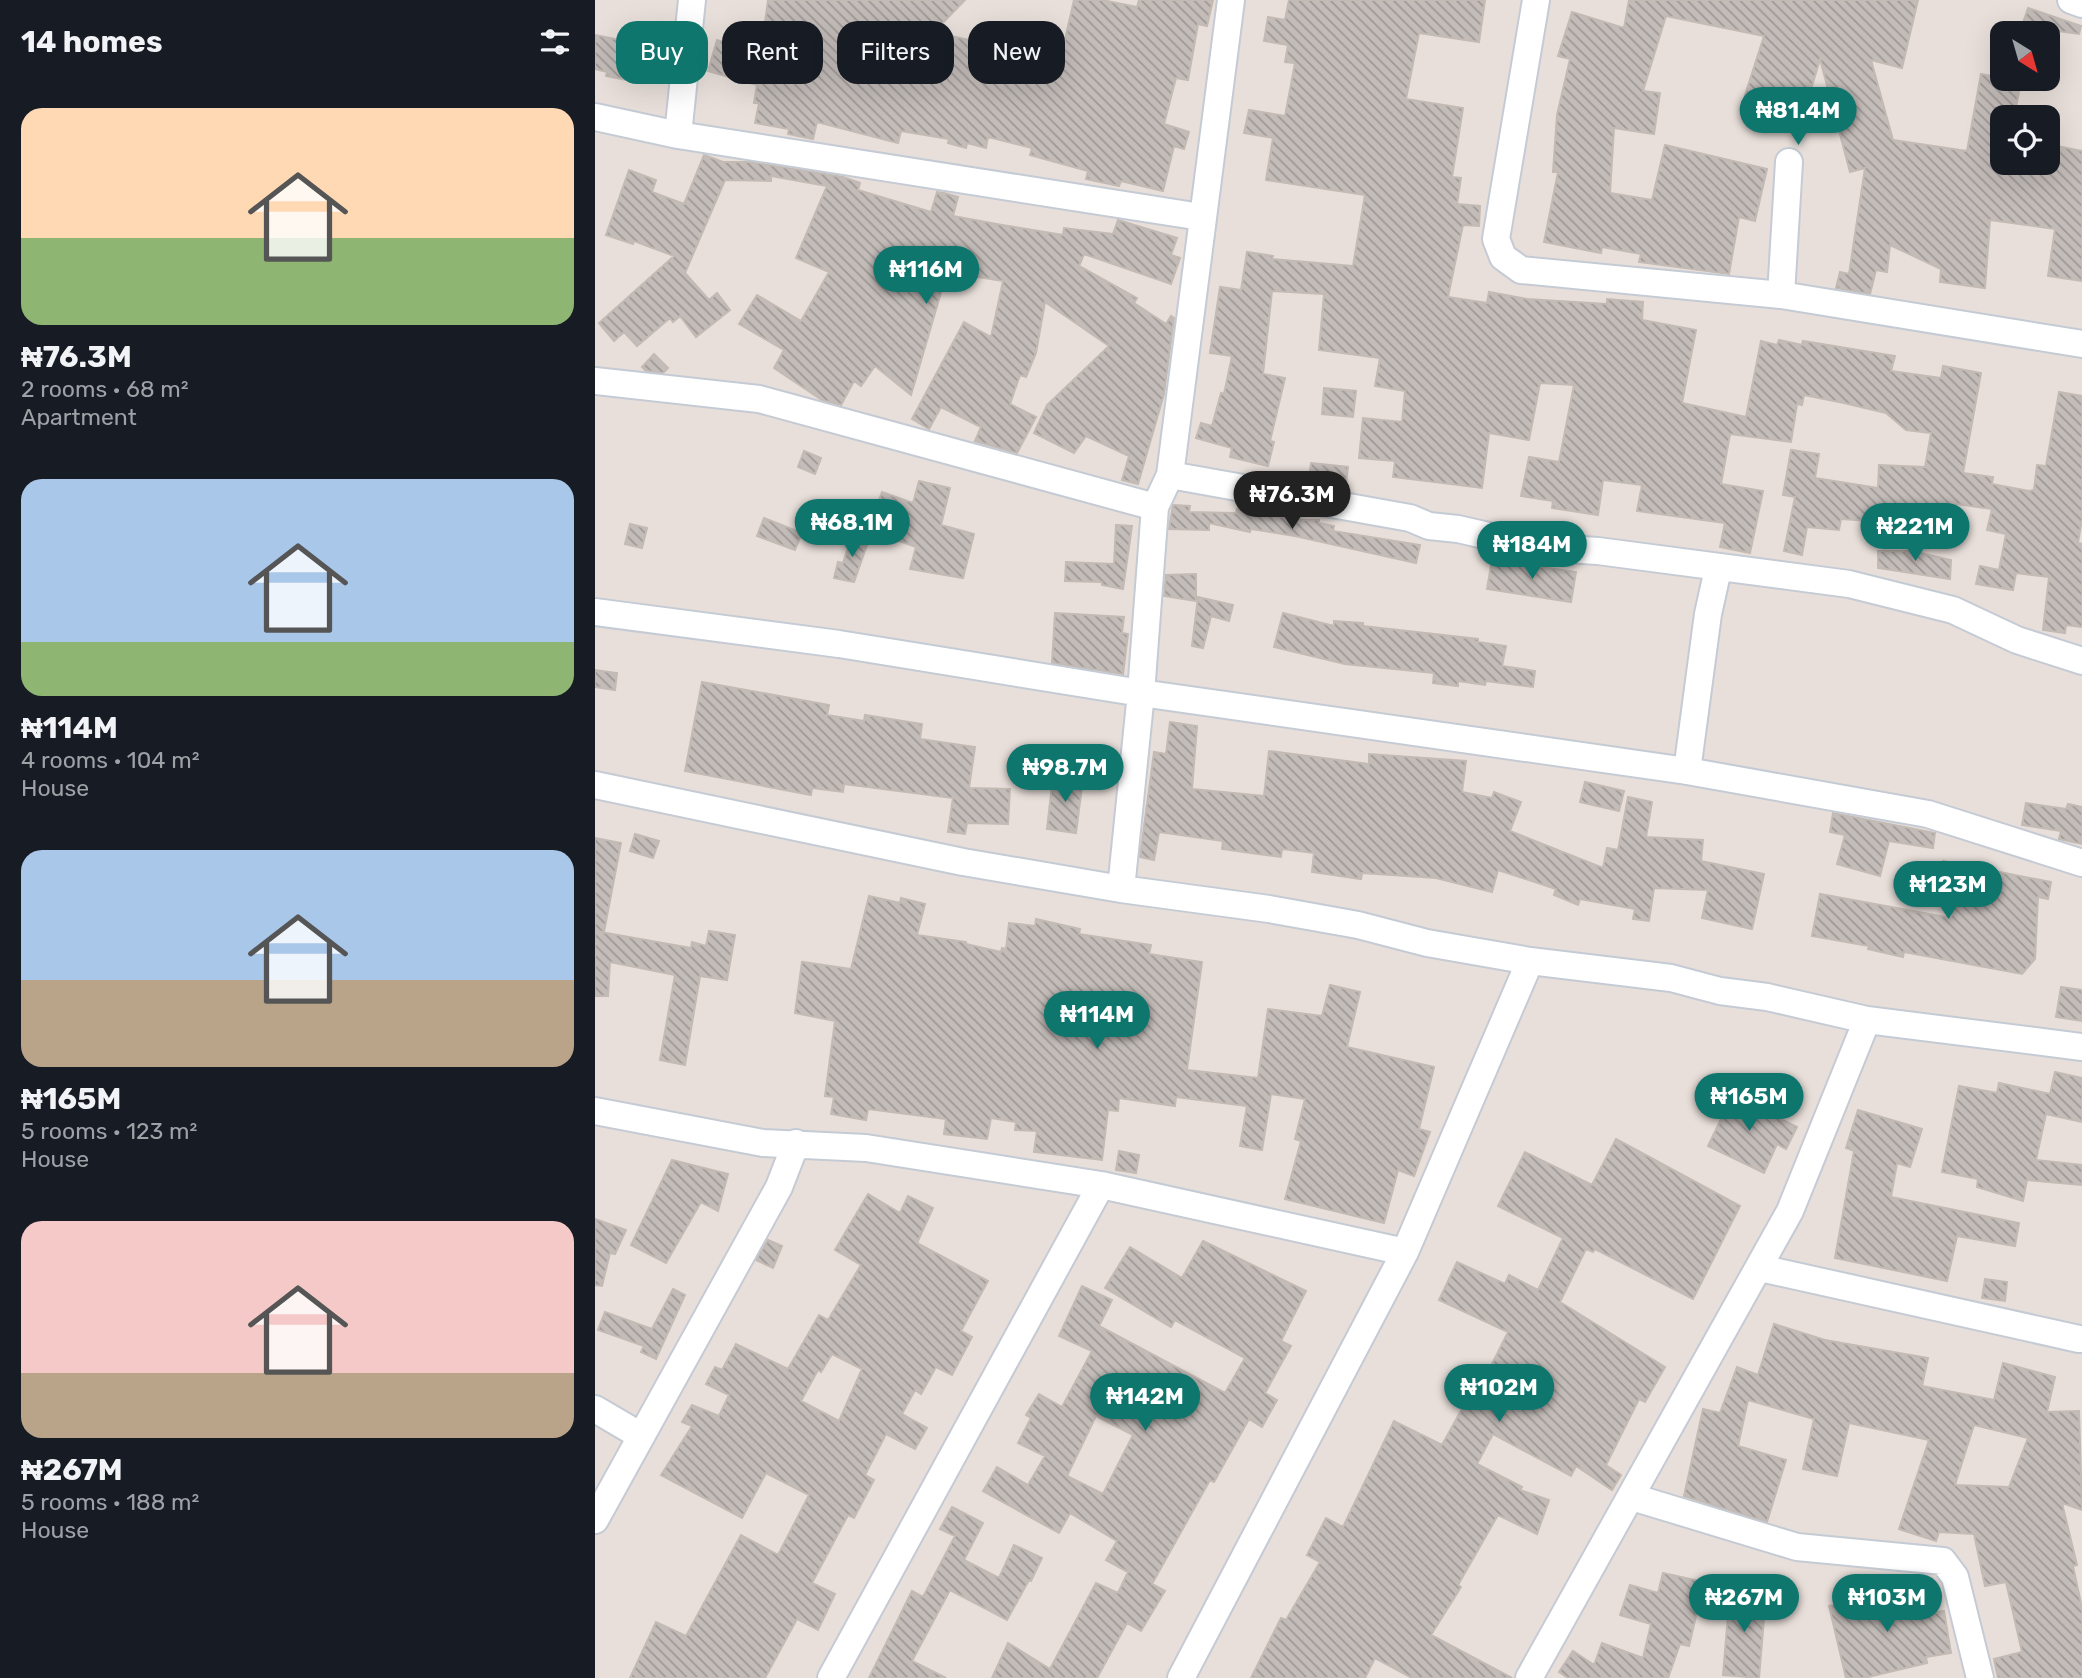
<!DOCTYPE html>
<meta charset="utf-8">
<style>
:root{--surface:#171b24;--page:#242831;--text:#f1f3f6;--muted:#9ea1a6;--accent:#0f766e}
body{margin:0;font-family:Rubik,sans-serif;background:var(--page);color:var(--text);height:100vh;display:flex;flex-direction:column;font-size:26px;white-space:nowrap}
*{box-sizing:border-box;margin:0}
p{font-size:23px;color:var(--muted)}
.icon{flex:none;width:38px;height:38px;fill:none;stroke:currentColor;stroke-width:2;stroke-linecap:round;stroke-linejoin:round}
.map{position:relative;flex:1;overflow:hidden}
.details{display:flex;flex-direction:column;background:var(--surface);width:595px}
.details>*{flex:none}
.banner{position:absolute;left:21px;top:21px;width:665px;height:63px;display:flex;gap:14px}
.needle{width:46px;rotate:143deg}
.tools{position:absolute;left:1395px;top:21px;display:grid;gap:14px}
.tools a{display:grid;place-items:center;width:70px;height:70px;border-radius:14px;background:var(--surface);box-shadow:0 7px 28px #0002;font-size:35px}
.price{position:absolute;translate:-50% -60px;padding:0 16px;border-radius:24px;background:var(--accent);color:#fff;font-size:23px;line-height:46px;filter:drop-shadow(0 2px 4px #0008)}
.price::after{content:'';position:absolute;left:50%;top:42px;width:21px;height:16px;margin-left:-10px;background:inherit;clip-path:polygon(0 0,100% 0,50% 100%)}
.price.active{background:#222;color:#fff}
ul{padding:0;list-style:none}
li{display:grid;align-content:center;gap:14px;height:371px;padding:0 21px}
li span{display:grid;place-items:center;height:217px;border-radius:21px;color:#555}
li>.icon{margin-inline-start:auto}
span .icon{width:126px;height:126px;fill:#fffc;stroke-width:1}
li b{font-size:30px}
h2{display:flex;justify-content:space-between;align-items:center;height:84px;padding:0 21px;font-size:30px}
.pill{padding:0 24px;border-radius:21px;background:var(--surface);box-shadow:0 7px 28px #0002;font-size:24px;line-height:63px}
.pill.active{background:var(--accent);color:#fff}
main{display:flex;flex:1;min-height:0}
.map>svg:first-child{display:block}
.building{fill:url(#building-back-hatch);stroke:#c3bab4;stroke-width:2;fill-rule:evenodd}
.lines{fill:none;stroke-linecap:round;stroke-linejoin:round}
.minor-casing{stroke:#c5cbd4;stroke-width:30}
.minor{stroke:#fff;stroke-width:26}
</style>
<main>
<section class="details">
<h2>14 homes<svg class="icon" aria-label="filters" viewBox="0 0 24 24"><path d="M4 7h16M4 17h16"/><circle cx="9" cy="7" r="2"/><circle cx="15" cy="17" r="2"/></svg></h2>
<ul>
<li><span style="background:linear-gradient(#ffd9b3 60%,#8fb573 0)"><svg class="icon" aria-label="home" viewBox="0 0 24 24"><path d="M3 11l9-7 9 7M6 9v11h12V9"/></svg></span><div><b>₦76.3M</b><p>2 rooms · 68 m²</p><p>Apartment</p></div></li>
<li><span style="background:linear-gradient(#a9c7e8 75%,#8fb573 0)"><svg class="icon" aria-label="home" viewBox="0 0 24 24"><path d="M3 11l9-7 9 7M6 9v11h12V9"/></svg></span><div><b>₦114M</b><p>4 rooms · 104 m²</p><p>House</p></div></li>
<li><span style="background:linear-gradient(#a9c7e8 60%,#b9a48a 0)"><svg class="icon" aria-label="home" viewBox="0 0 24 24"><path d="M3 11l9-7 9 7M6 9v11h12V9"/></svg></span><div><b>₦165M</b><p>5 rooms · 123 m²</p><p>House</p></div></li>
<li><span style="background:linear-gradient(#f6c9c9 70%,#b9a48a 0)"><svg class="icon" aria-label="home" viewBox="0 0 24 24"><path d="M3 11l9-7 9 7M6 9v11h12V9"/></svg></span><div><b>₦267M</b><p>5 rooms · 188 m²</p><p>House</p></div></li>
</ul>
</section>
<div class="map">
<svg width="1487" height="1678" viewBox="0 0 1487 1678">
<defs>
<pattern id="building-back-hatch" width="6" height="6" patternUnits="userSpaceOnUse" patternTransform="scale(1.75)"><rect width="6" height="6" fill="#c3bcb9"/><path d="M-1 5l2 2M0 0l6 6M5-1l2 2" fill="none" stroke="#9e9996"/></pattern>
</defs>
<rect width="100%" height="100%" fill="#e8dfda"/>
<path class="building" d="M 173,0 L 370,0 L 339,32 L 465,61 L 479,0 L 507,0 L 542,7 L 544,0 L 618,0 L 612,26 L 603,24 L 593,80 L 581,78 L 569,124 L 594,132 L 589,149 L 579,146 L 568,191 L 526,181 L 524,186 L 491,179 L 493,171 L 435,155 L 437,148 L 393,137 L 391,148 L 372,143 L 371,148 L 353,143 L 354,139 L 306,131 L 303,143 L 222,122 L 218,139 L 193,134 L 194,129 L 160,123 L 164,103 L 159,103 L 162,85 L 113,71 L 122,40 L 166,53 Z
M 694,0 L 890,0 L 884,42 L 824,33 L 811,99 L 868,108 L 857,177 L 866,178 L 862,204 L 885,206 L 884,226 L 868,225 L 853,297 L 892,303 L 894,292 L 932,299 L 1012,304 L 1012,299 L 1048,302 L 1047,320 L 1101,330 L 1087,403 L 1151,417 L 1166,341 L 1182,345 L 1184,340 L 1207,345 L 1208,341 L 1300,356 L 1296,371 L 1346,378 L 1348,366 L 1386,373 L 1368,473 L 1398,477 L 1397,484 L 1434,491 L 1439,490 L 1442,465 L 1451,466 L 1464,392 L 1487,396 L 1487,519 L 1483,543 L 1487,544 L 1487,627 L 1471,625 L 1470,633 L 1448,630 L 1454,577 L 1421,573 L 1418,590 L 1381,584 L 1385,566 L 1404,570 L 1411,534 L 1392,530 L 1397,509 L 1361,504 L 1359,527 L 1332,525 L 1333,516 L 1276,514 L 1275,521 L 1246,519 L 1244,530 L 1212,527 L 1207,555 L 1189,551 L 1200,497 L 1188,495 L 1196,450 L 1224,454 L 1220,478 L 1283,488 L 1284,465 L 1330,467 L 1336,433 L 1311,430 L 1291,413 L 1249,403 L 1209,395 L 1207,405 L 1202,404 L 1196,442 L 1135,434 L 1126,484 L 1168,491 L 1155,553 L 1125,547 L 1130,523 L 1042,511 L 1047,485 L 1008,480 L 1003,515 L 957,508 L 958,501 L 926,496 L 934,457 L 964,462 L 979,385 L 945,383 L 934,440 L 894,433 L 887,488 L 798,477 L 800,461 L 764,458 L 768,418 L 807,422 L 810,391 L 780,386 L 785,358 L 724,350 L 729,294 L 677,291 L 668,374 L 690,378 L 675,441 L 679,442 L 673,466 L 635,457 L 637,448 L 601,438 L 606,423 L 617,426 L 626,393 L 629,394 L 637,356 L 615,353 L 625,287 L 646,290 L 652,252 L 678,256 L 677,259 L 758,266 L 770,195 L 671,180 L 678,138 L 649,133 L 654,110 L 690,116 L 700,63 L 690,62 L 693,45 L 669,41 L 673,17 L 690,20 Z
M 1034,0 L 1323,0 L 1307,68 L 1276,60 L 1298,140 L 1372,151 L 1386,74 L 1426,82 L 1419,117 L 1407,117 L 1407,163 L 1452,163 L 1452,144 L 1487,151 L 1487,281 L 1453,276 L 1460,229 L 1395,220 L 1390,288 L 1345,282 L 1346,269 L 1295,245 L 1292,272 L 1281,270 L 1275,294 L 1241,288 L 1245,272 L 1254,274 L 1270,168 L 1255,172 L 1225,59 L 1212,103 L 1204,101 L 1200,115 L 1184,110 L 1185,105 L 1150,95 L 1169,36 L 1071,16 L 1048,91 L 1065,93 L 1059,134 L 1019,128 L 1015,193 L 1057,200 L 1070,145 L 1172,169 L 1160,221 L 1144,217 L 1134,274 L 1044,262 L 1046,254 L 1007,247 L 1006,253 L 949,242 L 963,172 L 958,172 L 962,115 L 975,59 L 963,56 L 977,12 L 1029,28 Z
M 1433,8 L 1486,26 L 1484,34 L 1427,26 Z
M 0,35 L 55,46 L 47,83 L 11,76 L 12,72 L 0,69 Z
M 109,155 L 128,162 L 156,162 L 248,177 L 265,183 L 263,190 L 336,212 L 342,192 L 349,193 L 363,197 L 358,216 L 407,225 L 468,235 L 469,228 L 518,234 L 523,220 L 582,238 L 576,255 L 585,258 L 576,284 L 489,254 L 484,266 L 542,298 L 539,303 L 571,324 L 576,316 L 579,318 L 569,394 L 543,484 L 527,480 L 534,456 L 491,436 L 479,453 L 439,433 L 452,405 L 514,346 L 450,302 L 441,353 L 431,377 L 425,375 L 415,404 L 441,417 L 422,453 L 380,441 L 386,427 L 346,407 L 334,429 L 317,419 L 369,322 L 396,337 L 408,281 L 352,272 L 316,395 L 280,366 L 266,386 L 259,381 L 246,405 L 227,400 L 179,368 L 189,350 L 144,324 L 162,295 L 206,321 L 234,272 L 201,258 L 232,186 L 176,176 L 176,181 L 130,180 L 90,273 L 114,300 L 122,293 L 135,310 L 101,337 L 85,316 L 78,322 L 75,318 L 42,346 L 29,332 L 19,341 L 4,323 L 79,256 L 39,241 L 38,244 L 11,235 L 34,170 L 61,180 L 57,192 L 89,204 Z
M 59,354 L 73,368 L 68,373 L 51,371 L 47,367 Z
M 729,388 L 761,391 L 758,417 L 727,414 Z
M 209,451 L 226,458 L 220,474 L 203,467 Z
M 716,463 L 753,467 L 751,484 L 714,480 Z
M 324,481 L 355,488 L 346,525 L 379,534 L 368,578 L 315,569 L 321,547 L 273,530 L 287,492 L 318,503 Z
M 578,505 L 595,506 L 594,512 L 641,513 L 642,509 L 703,520 L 724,520 L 724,523 L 739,526 L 738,531 L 825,545 L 821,563 L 700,536 L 656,529 L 655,532 L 614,523 L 614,530 L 574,529 Z
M 169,518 L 207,533 L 200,550 L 162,536 Z
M 35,524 L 52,528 L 47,548 L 30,544 Z
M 521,525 L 537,526 L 528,589 L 507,585 L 507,582 L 470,581 L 471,562 L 519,564 Z
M 258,533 L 274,539 L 259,582 L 239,578 L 243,562 L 248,563 Z
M 1283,551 L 1317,551 L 1356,560 L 1355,579 L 1283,568 Z
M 897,560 L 981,572 L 976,602 L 892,589 Z
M 601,574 L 601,601 L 569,596 L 571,575 Z
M 603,597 L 638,605 L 634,621 L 616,616 L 608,648 L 597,646 Z
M 460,613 L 529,617 L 527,633 L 533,634 L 528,674 L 457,663 Z
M 688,613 L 739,626 L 739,621 L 768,623 L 768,626 L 883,639 L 883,642 L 911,646 L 907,666 L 940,671 L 938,687 L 891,681 L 890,685 L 863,681 L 863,686 L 838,683 L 839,673 L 750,664 L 679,647 Z
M 0,670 L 22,673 L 20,690 L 0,687 Z
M 107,682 L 234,705 L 232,715 L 269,721 L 270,715 L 327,724 L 325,739 L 380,747 L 374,788 L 415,789 L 413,824 L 372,823 L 370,834 L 353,832 L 358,798 L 249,784 L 248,792 L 217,788 L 216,795 L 90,771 Z
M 575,722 L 602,726 L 597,789 L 669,796 L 674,751 L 774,764 L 774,754 L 871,761 L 867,792 L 897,798 L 899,792 L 926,802 L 915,831 L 1008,868 L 1012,848 L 1023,850 L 1033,797 L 1057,802 L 1051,837 L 1108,840 L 1106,861 L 1169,874 L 1157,929 L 1107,918 L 1113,890 L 1059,888 L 1054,921 L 1038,919 L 1040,909 L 985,899 L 983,905 L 959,895 L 961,889 L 903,870 L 897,892 L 841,878 L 767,873 L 766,879 L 717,872 L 719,853 L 687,849 L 686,857 L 663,854 L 627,849 L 628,841 L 564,832 L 559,860 L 545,857 L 559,752 L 571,754 Z
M 425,756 L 456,760 L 452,787 L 421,783 Z
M 458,776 L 488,779 L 481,833 L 452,829 Z
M 990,782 L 1029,791 L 1024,811 L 985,802 Z
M 1431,803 L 1471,809 L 1473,804 L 1487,807 L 1487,844 L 1464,839 L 1466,831 L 1427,825 Z
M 1238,813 L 1340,833 L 1338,848 L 1294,841 L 1285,876 L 1242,864 L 1250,835 L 1235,832 Z
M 40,834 L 64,841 L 58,858 L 35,851 Z
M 0,838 L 26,843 L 9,932 L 0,931 Z
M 1348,861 L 1456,882 L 1453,899 L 1443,897 L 1440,959 L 1427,974 L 1309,952 L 1308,957 L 1273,949 L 1274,946 L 1217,936 L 1225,894 L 1356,918 L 1361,896 L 1342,891 Z
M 274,896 L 305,903 L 306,898 L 330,904 L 322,935 L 371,942 L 371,944 L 406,952 L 407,948 L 411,949 L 414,923 L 440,926 L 441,919 L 485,929 L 484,934 L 556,945 L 554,954 L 607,962 L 592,1070 L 663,1078 L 673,1009 L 727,1016 L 735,985 L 765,992 L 752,1047 L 839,1067 L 824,1129 L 835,1132 L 819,1176 L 803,1170 L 789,1223 L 690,1199 L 706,1141 L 700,1139 L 710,1099 L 676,1094 L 667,1150 L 645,1146 L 652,1106 L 581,1097 L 580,1106 L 524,1098 L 523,1111 L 513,1110 L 507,1160 L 439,1152 L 442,1131 L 420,1130 L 421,1122 L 396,1118 L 392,1139 L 349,1134 L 351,1119 L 273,1109 L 271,1120 L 236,1114 L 239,1097 L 230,1096 L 240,1021 L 200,1013 L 207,962 L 256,969 Z
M 0,931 L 96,948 L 97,942 L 111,946 L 114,931 L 140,935 L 132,980 L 105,976 L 90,1065 L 65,1060 L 80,975 L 15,962 L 13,996 L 0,996 Z
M 1466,987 L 1487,990 L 1487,1021 L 1461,1017 Z
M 1460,1072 L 1487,1078 L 1487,1122 L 1451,1114 L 1441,1160 L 1487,1165 L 1487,1185 L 1432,1180 L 1428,1201 L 1382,1187 L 1383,1179 L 1347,1172 L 1364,1086 L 1402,1093 L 1404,1083 L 1455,1094 Z
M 1132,1092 L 1202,1127 L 1191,1149 L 1182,1144 L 1169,1173 L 1113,1146 L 1127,1117 L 1121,1114 Z
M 1263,1110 L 1327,1129 L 1315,1167 L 1302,1163 L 1296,1197 L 1424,1223 L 1420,1246 L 1362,1236 L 1352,1281 L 1240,1258 L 1259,1151 L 1251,1148 Z
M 1021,1139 L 1145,1206 L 1098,1299 L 1000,1249 L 998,1252 L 991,1249 L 965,1302 L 1070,1367 L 1050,1402 L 1044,1399 L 1011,1465 L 1026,1475 L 1017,1490 L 981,1466 L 976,1476 L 898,1434 L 882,1464 L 927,1487 L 925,1490 L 954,1500 L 942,1534 L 903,1515 L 863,1585 L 866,1587 L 836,1635 L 917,1678 L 817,1678 L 780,1658 L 770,1678 L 656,1678 L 686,1618 L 691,1620 L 725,1562 L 712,1555 L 731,1518 L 748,1527 L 799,1421 L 847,1445 L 878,1389 L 883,1392 L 913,1332 L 844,1300 L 862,1262 L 910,1284 L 914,1275 L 943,1290 L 968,1238 L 903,1206 L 930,1152 L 997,1185 Z
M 524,1151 L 544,1155 L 541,1173 L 521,1170 Z
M 77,1160 L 133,1174 L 123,1211 L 106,1202 L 71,1263 L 36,1245 Z
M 273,1194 L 305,1213 L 313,1196 L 338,1208 L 322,1243 L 393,1281 L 366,1331 L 377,1337 L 357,1375 L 341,1367 L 326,1394 L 320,1390 L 307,1414 L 332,1428 L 320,1449 L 291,1434 L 270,1475 L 279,1480 L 259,1518 L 253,1515 L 217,1583 L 240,1594 L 223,1630 L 202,1619 L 170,1678 L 35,1678 L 61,1622 L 91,1636 L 146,1535 L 183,1555 L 214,1495 L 171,1473 L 147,1518 L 66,1475 L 97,1426 L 87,1422 L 97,1405 L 124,1416 L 134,1395 L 111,1384 L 120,1367 L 127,1370 L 141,1344 L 193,1369 L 224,1315 L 233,1320 L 266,1265 L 240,1250 ZM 237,1354 L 267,1369 L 244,1421 L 206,1401 L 223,1370 L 226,1372 Z
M 0,1219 L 31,1230 L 20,1254 L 15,1253 L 7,1286 L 0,1285 Z
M 173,1240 L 187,1246 L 178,1268 L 161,1260 Z
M 608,1241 L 711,1291 L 686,1341 L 696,1346 L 670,1393 L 682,1400 L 667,1427 L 654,1419 L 619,1482 L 615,1480 L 557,1584 L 570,1591 L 546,1631 L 532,1623 L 502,1678 L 397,1678 L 413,1643 L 455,1669 L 501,1583 L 523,1593 L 533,1572 L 511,1560 L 522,1541 L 475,1513 L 464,1533 L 388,1491 L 402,1467 L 433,1485 L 450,1456 L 423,1443 L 436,1418 L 431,1415 L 444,1394 L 467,1407 L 497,1351 L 464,1336 L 487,1286 L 517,1300 L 504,1326 L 630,1393 L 650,1358 L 580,1320 L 576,1327 L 510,1288 L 535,1247 L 587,1278 ZM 501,1416 L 538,1435 L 508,1494 L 472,1476 Z
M 1390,1279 L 1412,1282 L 1410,1301 L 1387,1298 Z
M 78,1289 L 90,1295 L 61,1359 L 46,1352 L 49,1346 L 3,1330 L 10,1312 L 57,1329 Z
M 1179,1324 L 1230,1340 L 1333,1358 L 1327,1386 L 1399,1400 L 1408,1363 L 1460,1377 L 1452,1412 L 1484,1411 L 1487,1510 L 1467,1503 L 1482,1565 L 1478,1566 L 1487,1608 L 1487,1678 L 1403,1678 L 1399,1659 L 1427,1652 L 1411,1582 L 1390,1586 L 1379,1534 L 1344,1532 L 1341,1541 L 1304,1529 L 1334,1440 L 1254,1423 L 1242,1476 L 1208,1469 L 1219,1419 L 1153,1400 L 1143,1446 L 1191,1460 L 1172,1522 L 1089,1496 L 1108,1409 L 1125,1413 L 1142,1367 L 1163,1375 ZM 1379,1425 L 1433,1438 L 1414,1487 L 1360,1485 Z
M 357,1507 L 388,1523 L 369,1560 L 404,1578 L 419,1545 L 447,1558 L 436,1581 L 434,1580 L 412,1620 L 355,1590 L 317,1661 L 351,1678 L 274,1678 L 317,1591 L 328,1597 L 360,1536 L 345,1529 Z
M 1068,1573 L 1109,1582 L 1094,1646 L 1085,1644 L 1073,1678 L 973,1678 L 964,1672 L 978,1651 L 999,1665 L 1007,1643 L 1048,1658 L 1056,1624 L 1025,1615 L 1035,1585 L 1063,1593 Z
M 1314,1585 L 1322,1616 L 1349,1611 L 1356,1653 L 1331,1657 L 1332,1663 L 1269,1678 L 1251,1678 L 1234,1606 Z
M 1135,1591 L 1171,1594 L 1164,1678 L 1128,1675 Z"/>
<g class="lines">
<g class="minor-casing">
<path id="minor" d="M 941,0 L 901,239 L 908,257 L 926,270 L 1186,295 L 1487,344
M 1476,0 L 1487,4
M 0,117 L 83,135 L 606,217
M 83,135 L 97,0
M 1186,295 L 1194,162
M 0,381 L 164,399 L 560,507
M 575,475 L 815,518 L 834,526 L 863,529 L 941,547 L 1003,551 L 1254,584 L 1358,610 L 1422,640 L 1487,661
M 0,612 L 244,644 L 546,693 L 1092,771 L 1333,814 L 1487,863
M 1092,771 L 1113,614 L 1123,569
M 0,785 L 368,862 L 526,889 L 674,909 L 763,925 L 832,943 L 935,961 L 1076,978 L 1125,991 L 1172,997 L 1272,1020 L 1487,1047
M 526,889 L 546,693 L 560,507 L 575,475 L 636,0
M 0,1111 L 168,1143 L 271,1148 L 506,1185 L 810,1252
M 1165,1268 L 1484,1339
M 0,1409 L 46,1436
M 1037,1497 L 1202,1547 L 1348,1561 L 1360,1577 L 1385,1678
M 0,1520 L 184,1187 L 201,1143
M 236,1678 L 506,1185
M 586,1678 L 810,1252 L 935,961
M 934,1678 L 1195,1211 L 1272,1020"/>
</g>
<use href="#minor" class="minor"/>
</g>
</svg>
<div class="tools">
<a><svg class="needle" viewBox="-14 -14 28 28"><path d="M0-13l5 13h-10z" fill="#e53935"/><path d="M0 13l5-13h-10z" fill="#9ea1a6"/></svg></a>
<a><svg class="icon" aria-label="locate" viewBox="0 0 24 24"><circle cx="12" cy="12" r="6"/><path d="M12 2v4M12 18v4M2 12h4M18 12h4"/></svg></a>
</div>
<b class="price" style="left:1203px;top:147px">₦81.4M</b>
<b class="price" style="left:331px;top:306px">₦116M</b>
<b class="price active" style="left:697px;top:531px">₦76.3M</b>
<b class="price" style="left:257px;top:559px">₦68.1M</b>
<b class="price" style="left:1320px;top:563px">₦221M</b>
<b class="price" style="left:937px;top:581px">₦184M</b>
<b class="price" style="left:470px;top:804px">₦98.7M</b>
<b class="price" style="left:1353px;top:921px">₦123M</b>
<b class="price" style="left:502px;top:1051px">₦114M</b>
<b class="price" style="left:1154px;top:1133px">₦165M</b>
<b class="price" style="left:904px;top:1424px">₦102M</b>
<b class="price" style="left:550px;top:1433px">₦142M</b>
<b class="price" style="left:1149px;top:1634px">₦267M</b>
<b class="price" style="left:1292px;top:1634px">₦103M</b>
<div class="banner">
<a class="pill active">Buy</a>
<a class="pill">Rent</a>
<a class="pill">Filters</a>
<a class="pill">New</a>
</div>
</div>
</main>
